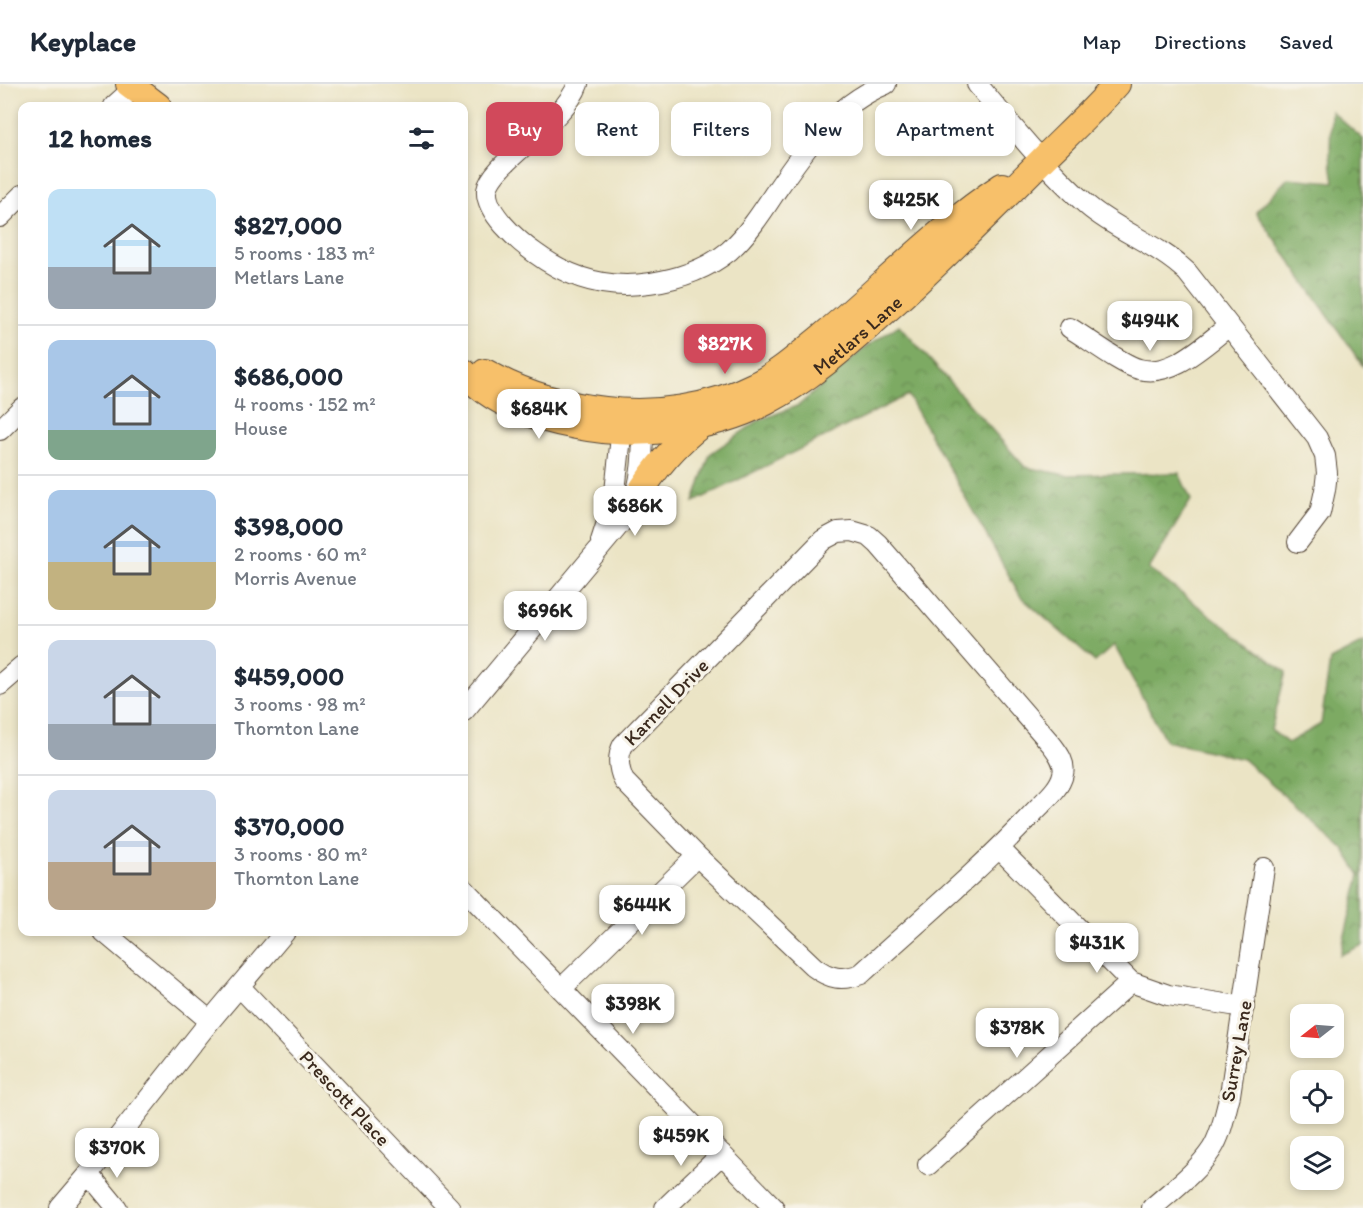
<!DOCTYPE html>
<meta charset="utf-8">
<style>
:root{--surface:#fff;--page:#f2f2f3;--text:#1f2937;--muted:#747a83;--line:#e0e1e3;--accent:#d1495b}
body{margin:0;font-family:Itim,sans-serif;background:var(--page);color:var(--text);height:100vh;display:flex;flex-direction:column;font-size:22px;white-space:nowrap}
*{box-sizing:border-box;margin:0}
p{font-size:20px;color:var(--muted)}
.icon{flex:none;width:33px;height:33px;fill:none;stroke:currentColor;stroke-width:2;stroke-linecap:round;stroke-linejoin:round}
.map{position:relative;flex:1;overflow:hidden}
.details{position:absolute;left:18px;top:18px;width:450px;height:834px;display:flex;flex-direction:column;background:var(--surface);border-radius:12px;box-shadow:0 3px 9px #0003}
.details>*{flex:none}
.hud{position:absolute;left:486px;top:18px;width:570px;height:54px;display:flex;gap:12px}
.needle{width:39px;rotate:253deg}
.buttons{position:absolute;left:1290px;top:920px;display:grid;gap:12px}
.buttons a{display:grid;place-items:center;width:54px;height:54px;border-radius:12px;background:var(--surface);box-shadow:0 3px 9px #0003;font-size:30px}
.price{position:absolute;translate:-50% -51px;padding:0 14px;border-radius:12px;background:#fff;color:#222;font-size:20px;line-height:39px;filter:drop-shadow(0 2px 3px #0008)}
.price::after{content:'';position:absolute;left:50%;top:36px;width:18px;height:14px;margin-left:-9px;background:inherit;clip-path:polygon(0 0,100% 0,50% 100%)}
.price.active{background:var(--accent);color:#fff}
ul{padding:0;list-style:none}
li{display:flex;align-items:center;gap:18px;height:150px;padding:0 30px}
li+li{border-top:2px solid var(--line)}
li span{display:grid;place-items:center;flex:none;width:168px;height:120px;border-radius:12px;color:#555}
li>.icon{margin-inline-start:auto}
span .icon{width:72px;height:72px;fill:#fffc;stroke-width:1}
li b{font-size:26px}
h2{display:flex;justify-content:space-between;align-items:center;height:72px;padding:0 30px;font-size:26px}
.pill{padding:0 21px;border-radius:12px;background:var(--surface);box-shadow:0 3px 9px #0003;font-size:21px;line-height:54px}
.pill.active{background:var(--accent);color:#fff}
header{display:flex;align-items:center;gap:36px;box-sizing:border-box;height:84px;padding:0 30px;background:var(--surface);border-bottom:2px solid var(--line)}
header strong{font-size:28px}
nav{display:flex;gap:33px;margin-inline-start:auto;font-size:21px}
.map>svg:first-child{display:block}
.forest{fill:url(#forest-crowns);stroke:#5c6a40;stroke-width:1.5}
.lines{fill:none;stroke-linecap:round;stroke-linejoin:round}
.minor-casing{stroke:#554637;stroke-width:22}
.major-casing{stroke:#554637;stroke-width:28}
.minor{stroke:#fff;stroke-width:20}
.major{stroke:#f7c06b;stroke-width:26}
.labels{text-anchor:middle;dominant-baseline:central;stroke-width:6;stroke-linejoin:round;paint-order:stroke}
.street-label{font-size:20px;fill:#3b2a1e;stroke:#f7f3e8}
</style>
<header>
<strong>Keyplace</strong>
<nav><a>Map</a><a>Directions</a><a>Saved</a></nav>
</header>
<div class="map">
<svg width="1363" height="1124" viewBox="0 0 1363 1124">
<defs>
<pattern id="forest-crowns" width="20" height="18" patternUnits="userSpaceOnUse" patternTransform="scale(1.5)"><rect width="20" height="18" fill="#7daa63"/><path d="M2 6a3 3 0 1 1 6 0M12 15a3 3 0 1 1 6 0" fill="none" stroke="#688b51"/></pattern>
</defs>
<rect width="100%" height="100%" fill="#f7f3e8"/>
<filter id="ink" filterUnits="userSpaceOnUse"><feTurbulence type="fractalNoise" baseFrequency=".0167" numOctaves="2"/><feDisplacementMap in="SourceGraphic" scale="12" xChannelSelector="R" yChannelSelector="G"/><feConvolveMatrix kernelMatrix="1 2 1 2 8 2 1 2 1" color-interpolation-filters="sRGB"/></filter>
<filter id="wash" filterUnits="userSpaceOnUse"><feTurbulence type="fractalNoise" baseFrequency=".008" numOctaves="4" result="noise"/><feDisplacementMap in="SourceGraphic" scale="24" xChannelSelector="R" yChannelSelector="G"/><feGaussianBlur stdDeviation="1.35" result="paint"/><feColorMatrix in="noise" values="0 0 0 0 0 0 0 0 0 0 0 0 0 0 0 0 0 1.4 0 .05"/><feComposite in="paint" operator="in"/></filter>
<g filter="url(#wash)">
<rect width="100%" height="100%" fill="#ebe4c5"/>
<path class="forest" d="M 1331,27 L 1363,55 L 1363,282 L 1256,128 L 1288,94 L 1334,98 L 1330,71 Z
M 899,241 L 1025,383 L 1066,391 L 1179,389 L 1191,416 L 1149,485 L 1286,588 L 1271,646 L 1288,659 L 1321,640 L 1330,576 L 1363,559 L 1363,861 L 1340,871 L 1360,791 L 1343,764 L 1243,675 L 1166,657 L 1114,561 L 1095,578 L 1021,513 L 908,311 L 694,418 L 710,370 L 758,337 L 799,321 L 866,263 Z"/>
</g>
<g filter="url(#ink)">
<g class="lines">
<g class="minor-casing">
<path id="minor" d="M 578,0 C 564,39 491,79 487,106 C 485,128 518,157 535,169 C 569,194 607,206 650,199 C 677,195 707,185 729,167 C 747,151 761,130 774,110 C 804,66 834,21 886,0
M 977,0 C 1012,42 1047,86 1088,122 C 1119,148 1158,160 1187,188 L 1317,354 L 1325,372 L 1327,389 L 1325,406 L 1320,429 L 1298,458
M 114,22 L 134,4
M 0,133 L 22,111
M 1070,244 C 1087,254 1122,281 1139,285 C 1172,294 1205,260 1229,242
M 0,346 L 22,324
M 852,447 L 869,452 L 878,460 L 1052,661 C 1058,669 1066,679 1063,690 C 1060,705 1043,718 1033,729 C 979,787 919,837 861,890 C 842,897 830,895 814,883 L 697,772 L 624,697 C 618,684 617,673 623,661 L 823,456 L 838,448 Z
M 601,457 L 614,417 L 623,334
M 0,601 L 22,582
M 464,627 L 630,428 C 643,399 643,367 643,335
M 1000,765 L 1131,898 L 1168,911 L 1244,923
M 464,805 L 774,1124
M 104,848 L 210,937
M 240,903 L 450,1124
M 561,905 L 697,772
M 928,1081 L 1131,898
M 89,1090 L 117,1124
M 60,1124 L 89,1090 L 210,937 L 285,848
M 665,1124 L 722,1070
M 1152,1124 C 1172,1106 1197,1088 1212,1065 C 1222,1049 1225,1029 1230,1011 L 1264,784"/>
</g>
<g class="major-casing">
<g id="major">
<path d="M 129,0 L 158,22"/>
<path id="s1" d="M 464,288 C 491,319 536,335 576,342 C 637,354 710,347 766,318 C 815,293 857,252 898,216 C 947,171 994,124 1041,77 C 1066,52 1093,27 1117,0"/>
<path d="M 485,288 C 522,309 563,321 605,326 C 655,332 710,324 755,301 C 780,289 803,268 825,250 C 884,201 938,144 1002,102"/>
<path d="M 636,415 C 654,385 674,361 702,340"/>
</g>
</g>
<use href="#minor" class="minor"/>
<use href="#major" class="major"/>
</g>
</g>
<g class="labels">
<g class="street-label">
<text stroke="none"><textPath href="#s1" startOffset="435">Metlars Lane</textPath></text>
<text transform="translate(666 618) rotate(-46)">Karnell Drive</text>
<text transform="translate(1236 967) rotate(-80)">Surrey Lane</text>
<text transform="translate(345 1014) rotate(47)">Prescott Place</text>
</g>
</g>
</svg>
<div class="buttons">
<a><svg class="needle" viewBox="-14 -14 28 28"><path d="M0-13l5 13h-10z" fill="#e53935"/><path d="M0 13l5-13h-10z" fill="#747a83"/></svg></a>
<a><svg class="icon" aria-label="locate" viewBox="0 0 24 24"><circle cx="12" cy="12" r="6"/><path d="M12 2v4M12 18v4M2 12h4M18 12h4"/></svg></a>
<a><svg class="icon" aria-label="layers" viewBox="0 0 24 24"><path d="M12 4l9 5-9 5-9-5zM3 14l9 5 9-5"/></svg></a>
</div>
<b class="price" style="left:911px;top:147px">$425K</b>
<b class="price" style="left:1150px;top:268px">$494K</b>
<b class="price active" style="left:725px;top:291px">$827K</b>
<b class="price" style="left:539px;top:356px">$684K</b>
<b class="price" style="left:635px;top:453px">$686K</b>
<b class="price" style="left:545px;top:558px">$696K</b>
<b class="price" style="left:642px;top:852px">$644K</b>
<b class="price" style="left:1097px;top:890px">$431K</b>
<b class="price" style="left:633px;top:951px">$398K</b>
<b class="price" style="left:1017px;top:975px">$378K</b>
<b class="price" style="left:681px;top:1083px">$459K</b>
<b class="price" style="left:117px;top:1095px">$370K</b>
<div class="hud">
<a class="pill active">Buy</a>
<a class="pill">Rent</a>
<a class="pill">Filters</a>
<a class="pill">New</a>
<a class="pill">Apartment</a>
</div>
<section class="details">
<h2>12 homes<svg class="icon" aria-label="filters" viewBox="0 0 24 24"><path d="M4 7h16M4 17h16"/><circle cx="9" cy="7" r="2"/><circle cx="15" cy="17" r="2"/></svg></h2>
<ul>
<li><span style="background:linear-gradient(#bfe0f5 65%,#9aa5b1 0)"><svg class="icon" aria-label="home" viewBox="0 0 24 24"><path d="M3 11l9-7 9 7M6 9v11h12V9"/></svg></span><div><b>$827,000</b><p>5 rooms · 183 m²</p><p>Metlars Lane</p></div></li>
<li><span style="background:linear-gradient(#a9c7e8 75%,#7fa58c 0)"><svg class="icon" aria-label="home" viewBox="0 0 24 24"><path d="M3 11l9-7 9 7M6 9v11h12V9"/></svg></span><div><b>$686,000</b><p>4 rooms · 152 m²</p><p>House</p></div></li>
<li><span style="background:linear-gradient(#a9c7e8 60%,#c2b280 0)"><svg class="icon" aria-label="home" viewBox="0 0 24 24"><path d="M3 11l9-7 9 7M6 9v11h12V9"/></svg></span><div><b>$398,000</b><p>2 rooms · 60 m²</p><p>Morris Avenue</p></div></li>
<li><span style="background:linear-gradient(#c9d6e8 70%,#9aa5b1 0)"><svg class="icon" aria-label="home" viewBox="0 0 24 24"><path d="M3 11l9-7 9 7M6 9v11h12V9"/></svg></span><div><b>$459,000</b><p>3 rooms · 98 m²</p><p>Thornton Lane</p></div></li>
<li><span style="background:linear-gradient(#c9d6e8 60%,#b9a48a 0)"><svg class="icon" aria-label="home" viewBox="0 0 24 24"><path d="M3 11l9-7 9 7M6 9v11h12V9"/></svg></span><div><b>$370,000</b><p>3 rooms · 80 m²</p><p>Thornton Lane</p></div></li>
</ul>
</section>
</div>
